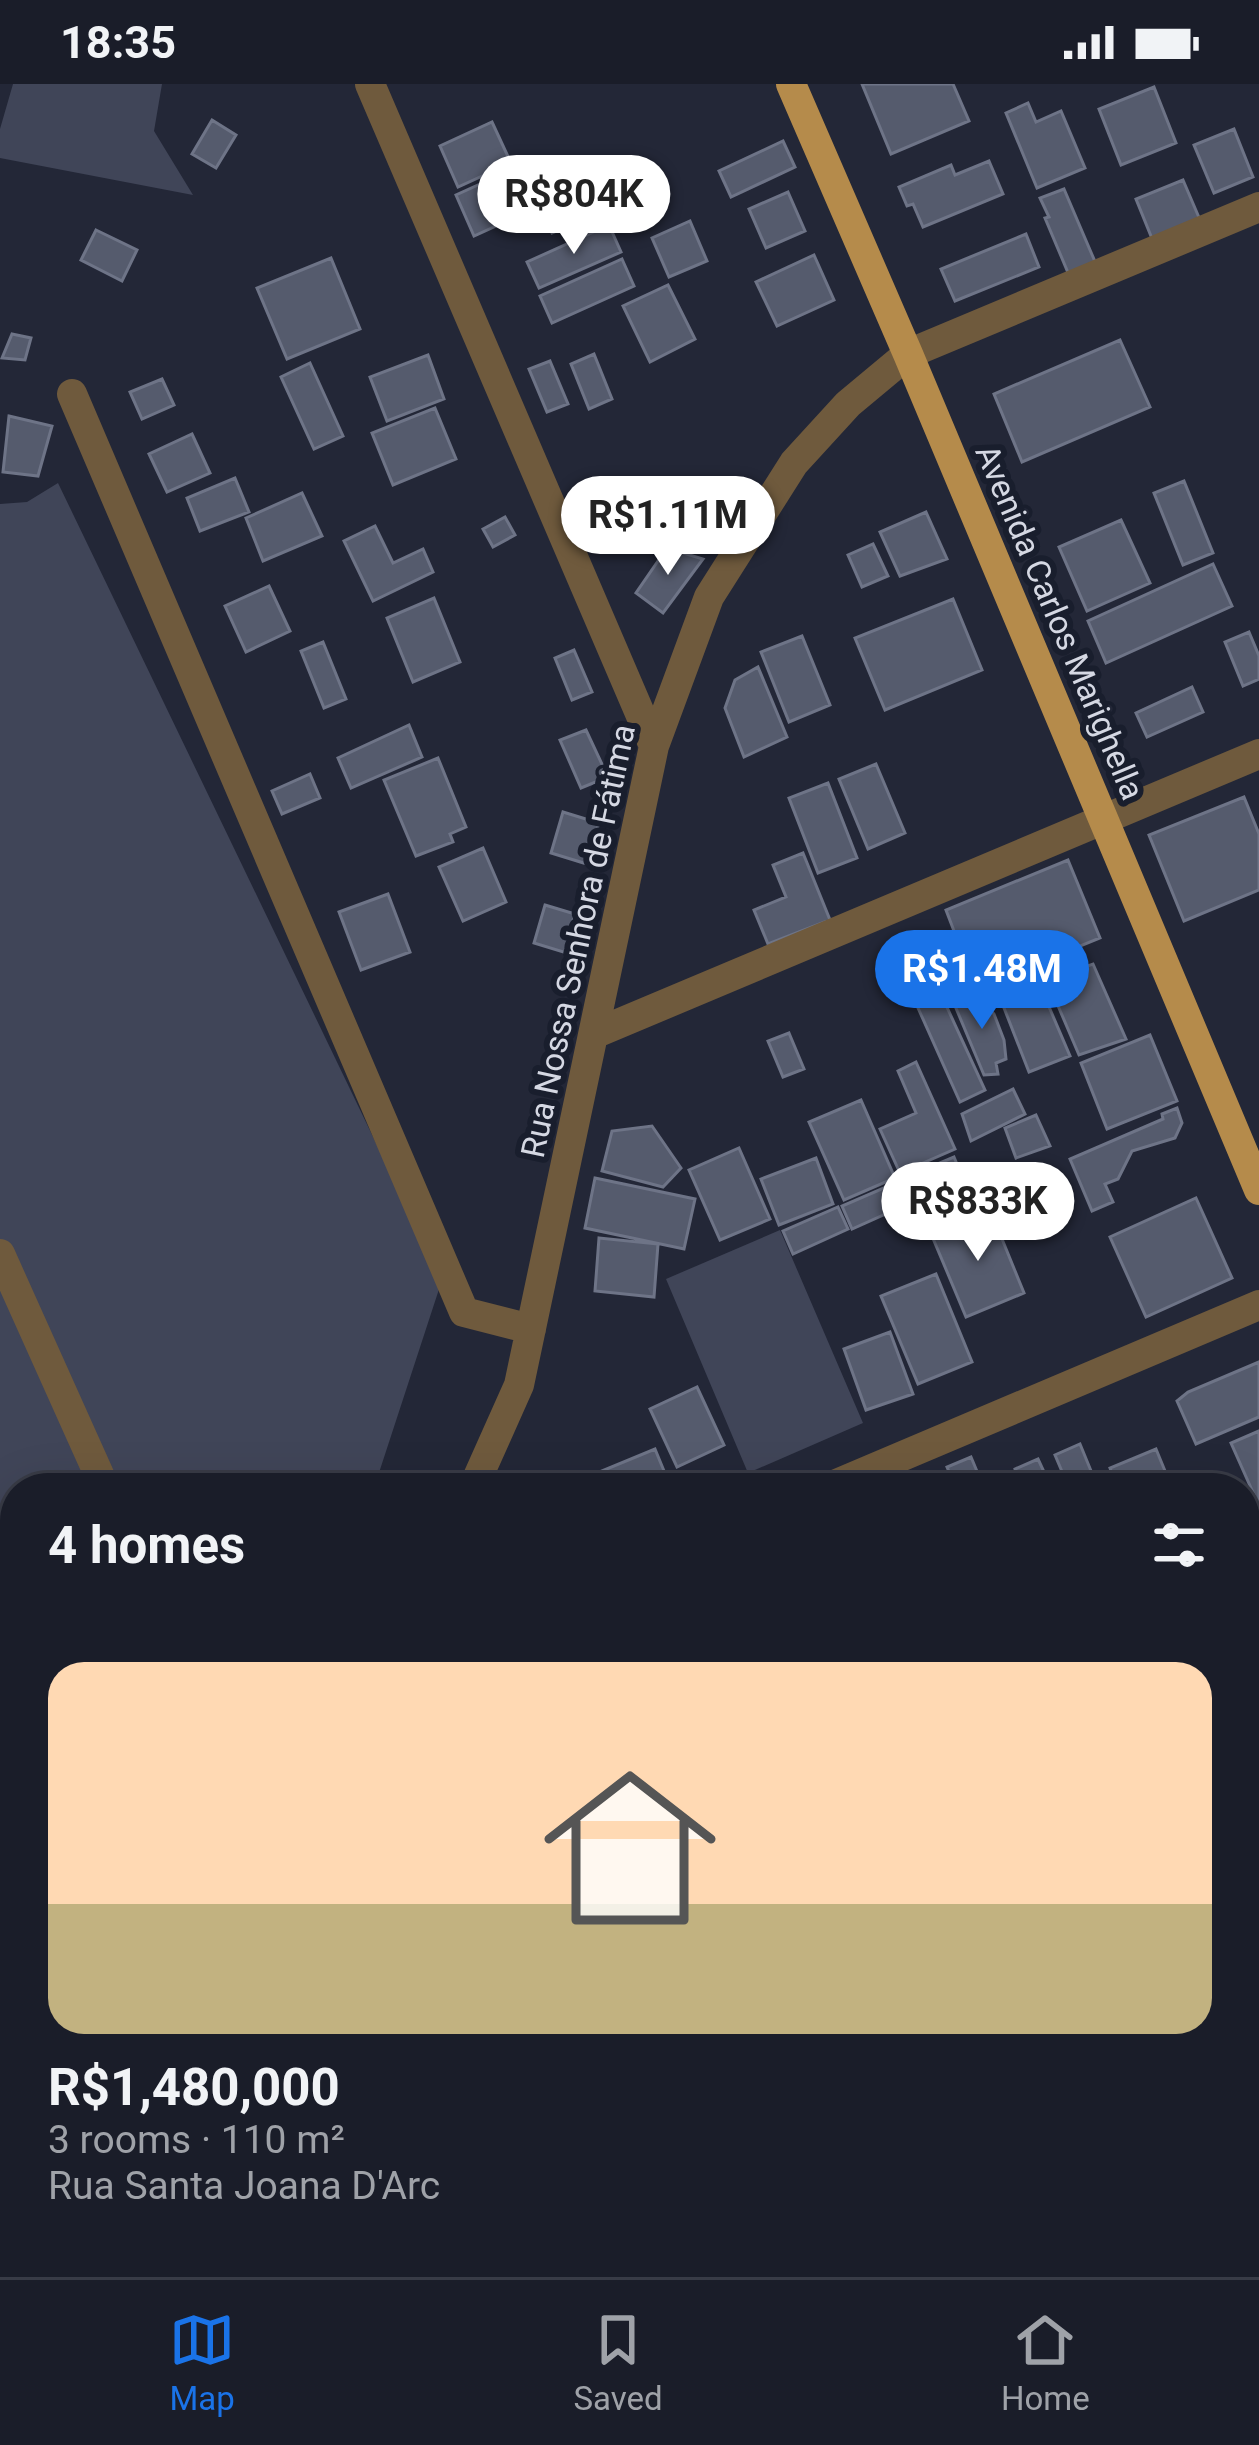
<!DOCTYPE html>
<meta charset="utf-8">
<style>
:root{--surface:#1a1d29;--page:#272a35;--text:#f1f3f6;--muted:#9fa2a8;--line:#383b46;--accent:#1a73e8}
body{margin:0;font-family:Roboto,sans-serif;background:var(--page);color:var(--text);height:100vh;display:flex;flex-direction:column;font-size:45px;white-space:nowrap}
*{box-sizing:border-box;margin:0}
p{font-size:39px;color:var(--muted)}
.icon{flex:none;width:66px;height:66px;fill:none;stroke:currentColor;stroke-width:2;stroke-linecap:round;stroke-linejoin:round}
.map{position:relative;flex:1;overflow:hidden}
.panel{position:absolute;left:0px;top:1389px;width:1260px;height:804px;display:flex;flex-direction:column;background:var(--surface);border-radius:48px 48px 0 0;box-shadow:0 12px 48px #0002,0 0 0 3px var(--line)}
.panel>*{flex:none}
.price{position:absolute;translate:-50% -102px;padding:0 27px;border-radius:42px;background:#fff;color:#222;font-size:39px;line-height:78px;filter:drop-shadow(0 3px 6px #0008)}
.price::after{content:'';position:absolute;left:50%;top:72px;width:36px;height:27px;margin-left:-18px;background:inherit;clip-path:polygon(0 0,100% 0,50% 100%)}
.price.on{background:var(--accent);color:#fff}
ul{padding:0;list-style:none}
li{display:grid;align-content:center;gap:24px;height:636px;padding:0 48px}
li span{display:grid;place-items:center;height:372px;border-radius:36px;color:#555}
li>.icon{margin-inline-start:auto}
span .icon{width:216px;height:216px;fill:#fffc;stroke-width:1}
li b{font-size:51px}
h2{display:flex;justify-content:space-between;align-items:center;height:144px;padding:0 48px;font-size:51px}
.status{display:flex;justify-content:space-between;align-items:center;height:84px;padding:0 60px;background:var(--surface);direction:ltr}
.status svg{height:33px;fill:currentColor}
.tabs{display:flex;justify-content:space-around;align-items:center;height:168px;border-top:3px solid var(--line);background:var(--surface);font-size:33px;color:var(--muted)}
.tabs a{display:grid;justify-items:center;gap:6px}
.tabs .on{color:var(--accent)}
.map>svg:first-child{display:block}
.green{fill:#404558}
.building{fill:#555b6d;stroke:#6e7487;stroke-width:3}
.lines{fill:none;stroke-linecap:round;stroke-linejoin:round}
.minor{stroke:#6f5a3d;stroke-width:30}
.tertiary{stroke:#6f5a3d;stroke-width:30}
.primary{stroke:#b58b4b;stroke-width:30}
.labels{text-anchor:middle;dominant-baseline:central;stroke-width:12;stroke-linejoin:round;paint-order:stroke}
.street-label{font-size:33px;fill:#d5d8e3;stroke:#191e2d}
</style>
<div class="status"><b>18:35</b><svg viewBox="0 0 49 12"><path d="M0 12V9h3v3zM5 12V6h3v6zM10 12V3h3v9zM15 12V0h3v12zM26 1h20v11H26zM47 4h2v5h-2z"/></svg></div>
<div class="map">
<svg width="1259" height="2193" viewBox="0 0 1259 2193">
<rect width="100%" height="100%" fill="#232737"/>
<path class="green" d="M 13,0 L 162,0 L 154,47 L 193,111 L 0,74 L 0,45 Z
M 58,399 L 442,1196 L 374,1404 L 15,1404 L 15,1723 L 0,1717 L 0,420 L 27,418 Z
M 780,1146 L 863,1339 L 748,1389 L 666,1195 Z"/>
<path class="building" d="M 862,0 L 953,0 L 969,37 L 891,70 Z
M 1154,3 L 1176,59 L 1121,81 L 1099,25 Z
M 1028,19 L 1036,38 L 1061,27 L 1085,84 L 1037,104 L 1006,29 Z
M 212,36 L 236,51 L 216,84 L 192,70 Z
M 492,38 L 511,79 L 458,103 L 440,62 Z
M 1234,45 L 1253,93 L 1214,109 L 1194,61 Z
M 783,57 L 795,83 L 731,113 L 719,87 Z
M 989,77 L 1003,110 L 923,143 L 913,120 L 907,122 L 899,103 L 951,81 L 955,91 Z
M 607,86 L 621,119 L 552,149 L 538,115 Z
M 509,87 L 527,128 L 474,152 L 456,111 Z
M 1183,96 L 1203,143 L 1155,162 L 1136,115 Z
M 1064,105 L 1096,180 L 1069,191 L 1045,134 L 1049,133 L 1040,114 Z
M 788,108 L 805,147 L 766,164 L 749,125 Z
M 690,137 L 707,177 L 669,193 L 652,154 Z
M 609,141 L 621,168 L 539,204 L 527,178 Z
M 96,146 L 137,166 L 122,197 L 81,176 Z
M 1026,150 L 1039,183 L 955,217 L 941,185 Z
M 814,171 L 834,216 L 777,242 L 756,198 Z
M 331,174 L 360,245 L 287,275 L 257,204 Z
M 622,175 L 634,202 L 552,239 L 540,212 Z
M 668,201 L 695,255 L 650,278 L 623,222 Z
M 12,250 L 31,254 L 25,276 L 2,274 Z
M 1120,256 L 1150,323 L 1022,378 L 994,310 Z
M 594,270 L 612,315 L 589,325 L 571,280 Z
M 428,271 L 444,315 L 387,337 L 370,293 Z
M 550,277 L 568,320 L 547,328 L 529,285 Z
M 310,279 L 343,352 L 314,365 L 281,293 Z
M 162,295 L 174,321 L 142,335 L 130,308 Z
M 435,324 L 456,375 L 393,401 L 372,349 Z
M 9,332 L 52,342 L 38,392 L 3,388 Z
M 192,350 L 210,389 L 167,408 L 149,370 Z
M 235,394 L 249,428 L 200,447 L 187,414 Z
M 1184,397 L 1213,469 L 1183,481 L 1154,409 Z
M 302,409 L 322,452 L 263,477 L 246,434 Z
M 926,428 L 947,475 L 900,492 L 880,448 Z
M 505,433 L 515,451 L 493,463 L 483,445 Z
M 1121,436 L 1150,499 L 1087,527 L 1059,463 Z
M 375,442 L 393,479 L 423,465 L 433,488 L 373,517 L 344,457 Z
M 873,460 L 888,492 L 862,503 L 848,471 Z
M 667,464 L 703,475 L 663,529 L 636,509 Z
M 1213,480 L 1232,522 L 1106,579 L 1088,537 Z
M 269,502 L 290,547 L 246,568 L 225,522 Z
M 434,514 L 460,578 L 413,598 L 387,534 Z
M 953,515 L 982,586 L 885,626 L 855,554 Z
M 1249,548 L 1259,572 L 1259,595 L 1243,602 L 1225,558 Z
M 802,552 L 830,621 L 789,638 L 761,568 Z
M 323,558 L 346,615 L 324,624 L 301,567 Z
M 574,566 L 592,608 L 572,616 L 555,574 Z
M 758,583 L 787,653 L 744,673 L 725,624 L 735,596 Z
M 1192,603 L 1203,628 L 1147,653 L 1136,629 Z
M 409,641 L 422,673 L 351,704 L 338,674 Z
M 586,646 L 608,693 L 581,704 L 560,656 Z
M 438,674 L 466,743 L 450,750 L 453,758 L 416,772 L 384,696 Z
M 876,680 L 905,749 L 868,765 L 839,695 Z
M 310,690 L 320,714 L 282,730 L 272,707 Z
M 828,699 L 857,774 L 818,789 L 789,714 Z
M 1244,713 L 1259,750 L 1259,806 L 1184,837 L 1149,751 Z
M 563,728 L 599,739 L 587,780 L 551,769 Z
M 483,764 L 506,818 L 463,837 L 439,783 Z
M 803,769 L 830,836 L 768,860 L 754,826 L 786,813 L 773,781 Z
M 1068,776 L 1100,854 L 977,904 L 975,902 L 946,826 Z
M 388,810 L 410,868 L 361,886 L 339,828 Z
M 545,821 L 575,830 L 573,836 L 583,839 L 573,871 L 534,859 Z
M 1093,880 L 1126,955 L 1079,971 L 1047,896 Z
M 1035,890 L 1070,972 L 1029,988 L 997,906 Z
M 934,895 L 985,1006 L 960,1018 L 910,906 Z
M 975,908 L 994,930 L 1004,956 L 1006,975 L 996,979 L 998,990 L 984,991 L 953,917 Z
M 789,949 L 804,985 L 783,993 L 768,957 Z
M 1150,951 L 1177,1017 L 1107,1045 L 1081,979 Z
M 916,978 L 955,1065 L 900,1089 L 880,1045 L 916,1029 L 898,987 Z
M 1013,1005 L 1025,1030 L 971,1057 L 962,1030 Z
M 861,1016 L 895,1094 L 844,1116 L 809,1038 Z
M 1177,1024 L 1182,1039 L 1175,1054 L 1132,1067 L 1118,1095 L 1105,1100 L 1113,1118 L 1092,1127 L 1070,1075 L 1163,1035 L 1162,1030 Z
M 1036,1031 L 1050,1062 L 1016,1074 L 1005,1044 Z
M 652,1042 L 681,1084 L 663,1103 L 602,1087 L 612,1047 Z
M 739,1064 L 770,1135 L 720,1156 L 689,1086 Z
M 954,1073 L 967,1104 L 917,1125 L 904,1094 Z
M 816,1074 L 833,1120 L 779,1141 L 761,1095 Z
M 595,1094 L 695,1115 L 684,1165 L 585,1144 Z
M 900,1097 L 910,1119 L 852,1145 L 842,1122 Z
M 1196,1114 L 1232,1194 L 1146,1233 L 1110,1153 Z
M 838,1123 L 848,1145 L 793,1170 L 783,1147 Z
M 989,1123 L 1024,1209 L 966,1233 L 932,1152 L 987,1130 Z
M 599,1154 L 658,1160 L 654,1213 L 595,1207 Z
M 936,1190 L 972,1278 L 918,1300 L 881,1212 Z
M 890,1248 L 913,1310 L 866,1326 L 844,1265 Z
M 1259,1278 L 1259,1333 L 1196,1360 L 1177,1317 L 1188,1308 Z
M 697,1303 L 724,1361 L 677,1383 L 650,1325 Z
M 1259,1347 L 1259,1422 L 1231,1359 Z
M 1080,1360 L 1098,1404 L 1069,1404 L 1055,1371 Z
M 655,1365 L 671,1404 L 591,1404 L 587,1393 Z
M 1156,1365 L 1172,1404 L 1118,1404 L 1110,1384 Z
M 971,1373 L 984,1404 L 956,1404 L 947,1383 Z
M 1038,1375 L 1050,1401 L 1060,1400 L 1062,1404 L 1021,1404 L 1015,1385 Z
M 1256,1541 L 1259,1547 L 1259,1603 L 1245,1570 L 1245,1545 Z
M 1259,1622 L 1259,1725 L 1245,1730 L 1245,1625 Z
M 1259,2171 L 1259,2193 L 1231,2193 L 1227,2184 Z
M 454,2178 L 513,2178 L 520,2193 L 460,2193 Z
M 517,2178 L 582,2178 L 565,2193 L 525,2193 Z
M 705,2178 L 718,2178 L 724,2193 L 678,2193 L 676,2189 Z
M 903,2178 L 956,2178 L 962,2193 L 889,2193 L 887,2184 Z"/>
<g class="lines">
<path class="minor" d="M 370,0 L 654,662
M 72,310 L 464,1228 L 531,1245
M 594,950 L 1259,670
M 0,1170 L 105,1404
M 473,1404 L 519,1301 L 654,662 L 709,513 L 794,379 L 848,320 L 908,270 L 1259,123
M 827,1404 L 1259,1221
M 1245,1772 L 1259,1766
M 0,1905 L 15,1892
M 250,2193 L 286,2178"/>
<path class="tertiary" d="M 0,2146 L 21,2193"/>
<path class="primary" d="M 791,0 L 908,270 L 1259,1106"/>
</g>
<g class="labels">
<g class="street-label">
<text transform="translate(1060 538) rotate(67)">Avenida Carlos Marighella</text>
<text transform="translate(578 857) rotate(-78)">Rua Nossa Senhora de Fátima</text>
</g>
</g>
</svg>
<b class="price" style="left:574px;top:173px">R$804K</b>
<b class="price" style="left:668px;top:494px">R$1.11M</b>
<b class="price on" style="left:982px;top:948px">R$1.48M</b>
<b class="price" style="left:978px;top:1180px">R$833K</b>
<section class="panel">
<h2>4 homes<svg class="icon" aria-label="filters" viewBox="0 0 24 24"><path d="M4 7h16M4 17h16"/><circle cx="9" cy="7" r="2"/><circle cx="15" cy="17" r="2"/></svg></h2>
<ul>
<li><span style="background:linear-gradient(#ffd9b3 65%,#c2b280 0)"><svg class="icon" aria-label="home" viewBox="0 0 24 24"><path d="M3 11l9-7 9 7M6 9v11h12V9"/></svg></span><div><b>R$1,480,000</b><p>3 rooms · 110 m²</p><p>Rua Santa Joana D'Arc</p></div></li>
</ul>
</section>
</div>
<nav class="tabs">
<a class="on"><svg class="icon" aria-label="map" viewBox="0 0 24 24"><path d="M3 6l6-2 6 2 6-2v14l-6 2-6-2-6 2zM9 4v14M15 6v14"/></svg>Map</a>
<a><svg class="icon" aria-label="saved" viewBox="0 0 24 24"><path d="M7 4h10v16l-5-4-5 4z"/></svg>Saved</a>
<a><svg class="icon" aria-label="home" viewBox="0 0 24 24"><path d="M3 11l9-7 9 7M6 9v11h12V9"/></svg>Home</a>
</nav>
